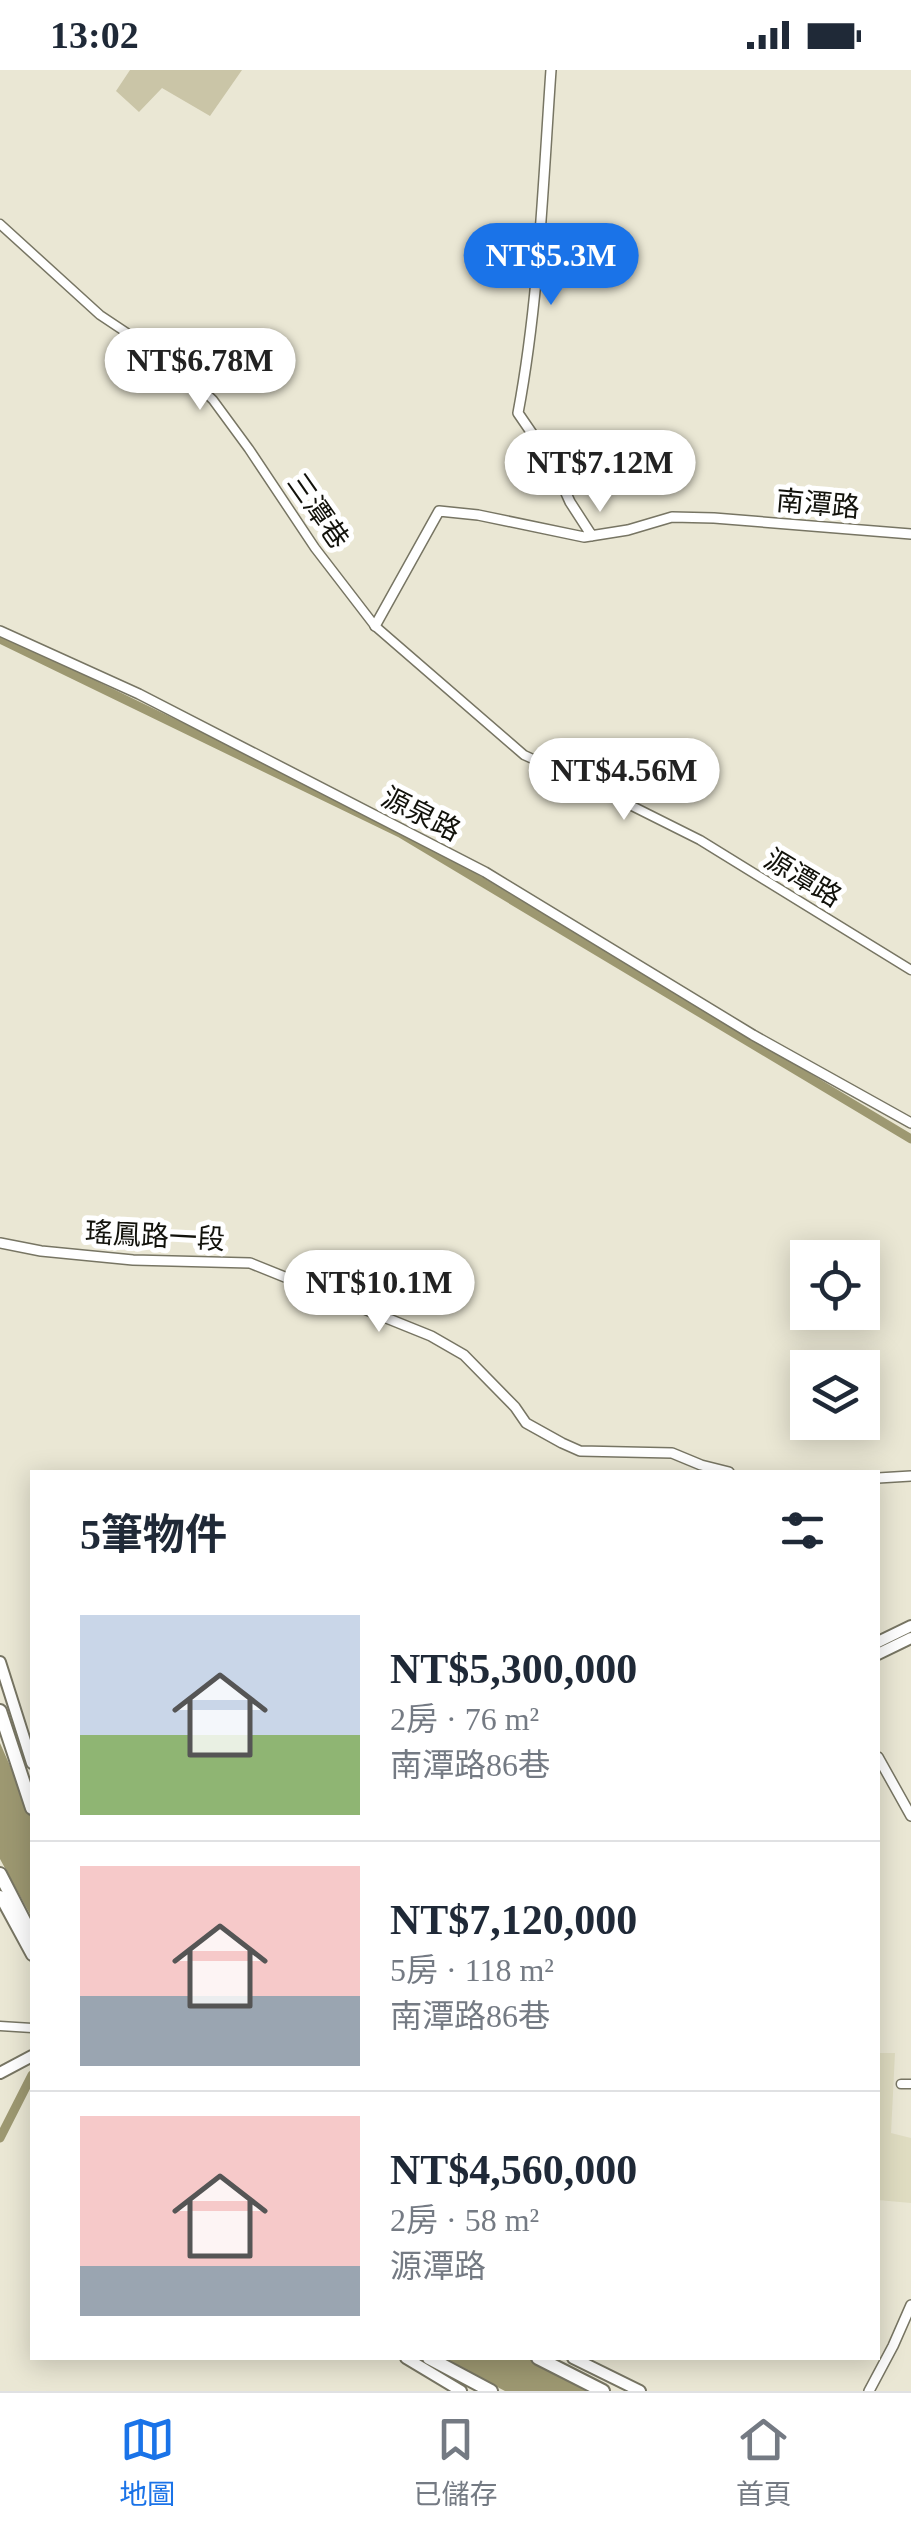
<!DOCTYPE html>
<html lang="zh-TW">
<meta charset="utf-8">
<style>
:root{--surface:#fff;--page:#f2f2f3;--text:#1f2937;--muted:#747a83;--line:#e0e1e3;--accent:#1a73e8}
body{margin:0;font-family:"Times New Roman","Noto Sans TC",serif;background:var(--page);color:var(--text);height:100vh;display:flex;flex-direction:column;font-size:38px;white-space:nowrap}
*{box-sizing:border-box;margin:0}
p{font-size:32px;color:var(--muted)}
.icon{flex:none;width:55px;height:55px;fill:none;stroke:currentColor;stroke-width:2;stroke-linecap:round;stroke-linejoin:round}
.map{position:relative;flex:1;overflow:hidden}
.panel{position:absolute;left:30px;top:1400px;width:850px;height:890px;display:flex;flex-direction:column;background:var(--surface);border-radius:0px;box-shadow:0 5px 25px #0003}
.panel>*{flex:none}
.buttons{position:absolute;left:790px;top:1170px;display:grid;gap:20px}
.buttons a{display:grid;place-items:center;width:90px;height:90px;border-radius:0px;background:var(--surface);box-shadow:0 5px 25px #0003;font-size:50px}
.price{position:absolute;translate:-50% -85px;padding:0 22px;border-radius:35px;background:#fff;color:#222;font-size:32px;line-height:65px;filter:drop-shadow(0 2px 5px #0008)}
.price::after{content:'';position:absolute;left:50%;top:60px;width:30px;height:22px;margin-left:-15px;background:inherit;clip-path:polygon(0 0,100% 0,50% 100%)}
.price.current{background:var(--accent);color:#fff}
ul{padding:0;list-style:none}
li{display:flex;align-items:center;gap:30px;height:250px;padding:0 50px}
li+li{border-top:2px solid var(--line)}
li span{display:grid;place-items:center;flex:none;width:280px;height:200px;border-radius:0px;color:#555}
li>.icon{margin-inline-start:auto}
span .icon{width:120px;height:120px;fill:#fffc;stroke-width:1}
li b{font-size:42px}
h2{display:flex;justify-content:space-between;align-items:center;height:120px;padding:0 50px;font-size:42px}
.status{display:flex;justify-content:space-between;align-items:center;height:70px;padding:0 50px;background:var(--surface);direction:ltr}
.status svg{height:28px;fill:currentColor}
.dock{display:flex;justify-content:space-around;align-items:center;height:140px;border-top:2px solid var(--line);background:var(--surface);font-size:28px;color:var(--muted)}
.dock a{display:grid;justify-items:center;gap:5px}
.dock .current{color:var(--accent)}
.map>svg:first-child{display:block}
.built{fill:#dfdcc1}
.green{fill:#cac5a7}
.water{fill:#9d9871}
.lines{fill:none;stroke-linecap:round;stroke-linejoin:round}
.canal{stroke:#9d9871;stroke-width:9}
.minor-casing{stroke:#777563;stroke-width:11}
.tertiary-casing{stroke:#777563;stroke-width:12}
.secondary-casing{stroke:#777563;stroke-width:14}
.trunk-casing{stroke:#777563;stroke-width:16}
.minor{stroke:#fff;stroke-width:8}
.tertiary{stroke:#fff;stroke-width:9}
.secondary{stroke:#fff;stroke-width:10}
.trunk{stroke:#fff;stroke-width:12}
.labels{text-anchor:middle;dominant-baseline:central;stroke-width:10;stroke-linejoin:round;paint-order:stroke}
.street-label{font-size:28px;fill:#12120b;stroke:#fff}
</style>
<div class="status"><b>13:02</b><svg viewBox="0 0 49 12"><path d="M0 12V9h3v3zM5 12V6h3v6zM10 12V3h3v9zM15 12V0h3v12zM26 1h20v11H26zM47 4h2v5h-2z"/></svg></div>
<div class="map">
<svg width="911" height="2321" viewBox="0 0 911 2321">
<rect width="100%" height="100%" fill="#eae7d4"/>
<path class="built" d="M 878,1983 L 895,1983 L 891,2063 L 911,2068 L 911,2133 L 878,2130 Z"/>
<path class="green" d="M 130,0 L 242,0 L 210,46 L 162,18 L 139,42 L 116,21 Z"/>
<path class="water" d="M 0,1673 L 32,1746 L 32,1848 L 0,1789 Z
M 441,2288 L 531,2288 L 595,2321 L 505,2321 Z"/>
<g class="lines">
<path class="canal" d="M 0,569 L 400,763 L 911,1069
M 0,2068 L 32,2005"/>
<g class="minor-casing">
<path id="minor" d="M 0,154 L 100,245 L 181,299 L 213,330 L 249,379 L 315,478 L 375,556 L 524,685 L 592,716 L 700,770 L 911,900
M 0,1956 L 32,1958
M 901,2014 L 911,2014"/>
</g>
<g class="tertiary-casing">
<path id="tertiary" d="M 551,0 C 543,114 539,231 518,343 L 553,394 L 570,432 L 592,466
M 375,556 L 439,441 L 478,445 L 584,467 L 628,460 L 672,447 L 714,448 L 911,464
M 0,561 L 139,624 L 485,802 L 753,965 L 911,1053
M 0,1173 L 41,1181 L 133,1190 L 250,1193 L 431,1266 L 464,1285 L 515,1337 L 526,1353 L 562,1373 L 580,1381 L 672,1383 L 701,1395 L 729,1402
M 878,1408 L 911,1406
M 878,1687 L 911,1746
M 869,2321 L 893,2276 L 911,2235"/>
</g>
<g class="secondary-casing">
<path id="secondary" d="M 878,1572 L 911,1556
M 878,1584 L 911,1568
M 0,1592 L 32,1693
M 0,1826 L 32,1885
M 0,2003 L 32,1986
M 406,2288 L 461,2321
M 573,2288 L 640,2321"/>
</g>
<g class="trunk-casing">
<path id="trunk" d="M 0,1641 L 32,1738
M 0,1804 L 32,1866
M 429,2288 L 491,2321
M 538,2288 L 603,2321"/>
</g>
<use href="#minor" class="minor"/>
<use href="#tertiary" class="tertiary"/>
<use href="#secondary" class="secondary"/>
<use href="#trunk" class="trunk"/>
</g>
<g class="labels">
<g class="street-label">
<text transform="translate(818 434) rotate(5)">南潭路</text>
<text transform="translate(318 441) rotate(55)">三潭巷</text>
<text transform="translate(421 744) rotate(27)">源泉路</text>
<text transform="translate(803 808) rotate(31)">源潭路</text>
<text transform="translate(155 1166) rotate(3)">瑤鳳路一段</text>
</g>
</g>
</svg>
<div class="buttons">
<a><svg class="icon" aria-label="locate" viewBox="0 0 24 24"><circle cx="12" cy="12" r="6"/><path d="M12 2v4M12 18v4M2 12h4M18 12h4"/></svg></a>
<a><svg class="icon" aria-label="layers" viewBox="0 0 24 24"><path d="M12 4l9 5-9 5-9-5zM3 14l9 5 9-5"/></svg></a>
</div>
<b class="price current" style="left:551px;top:238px">NT$5.3M</b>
<b class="price" style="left:200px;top:343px">NT$6.78M</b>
<b class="price" style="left:600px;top:445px">NT$7.12M</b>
<b class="price" style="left:624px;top:753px">NT$4.56M</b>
<b class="price" style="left:379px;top:1265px">NT$10.1M</b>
<section class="panel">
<h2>5筆物件<svg class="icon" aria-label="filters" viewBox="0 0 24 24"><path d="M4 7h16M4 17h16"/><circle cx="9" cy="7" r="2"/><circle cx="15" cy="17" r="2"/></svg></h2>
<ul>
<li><span style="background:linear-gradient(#c9d6e8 60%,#8fb573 0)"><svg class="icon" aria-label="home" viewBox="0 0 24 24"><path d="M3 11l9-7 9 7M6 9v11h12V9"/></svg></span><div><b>NT$5,300,000</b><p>2房 · 76 m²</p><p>南潭路86巷</p></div></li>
<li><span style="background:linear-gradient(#f6c9c9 65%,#9aa5b1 0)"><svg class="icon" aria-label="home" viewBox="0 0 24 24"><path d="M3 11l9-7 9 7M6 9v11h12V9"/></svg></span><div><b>NT$7,120,000</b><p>5房 · 118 m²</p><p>南潭路86巷</p></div></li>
<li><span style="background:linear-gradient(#f6c9c9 75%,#9aa5b1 0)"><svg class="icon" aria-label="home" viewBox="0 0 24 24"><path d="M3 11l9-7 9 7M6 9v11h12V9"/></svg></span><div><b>NT$4,560,000</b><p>2房 · 58 m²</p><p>源潭路</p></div></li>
</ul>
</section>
</div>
<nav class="dock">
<a class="current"><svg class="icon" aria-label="map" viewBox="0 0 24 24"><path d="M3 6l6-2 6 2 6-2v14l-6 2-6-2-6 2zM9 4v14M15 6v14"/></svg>地圖</a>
<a><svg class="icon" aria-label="saved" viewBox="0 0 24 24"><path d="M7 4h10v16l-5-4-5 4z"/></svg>已儲存</a>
<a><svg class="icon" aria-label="home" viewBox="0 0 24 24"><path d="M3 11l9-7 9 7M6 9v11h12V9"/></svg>首頁</a>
</nav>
